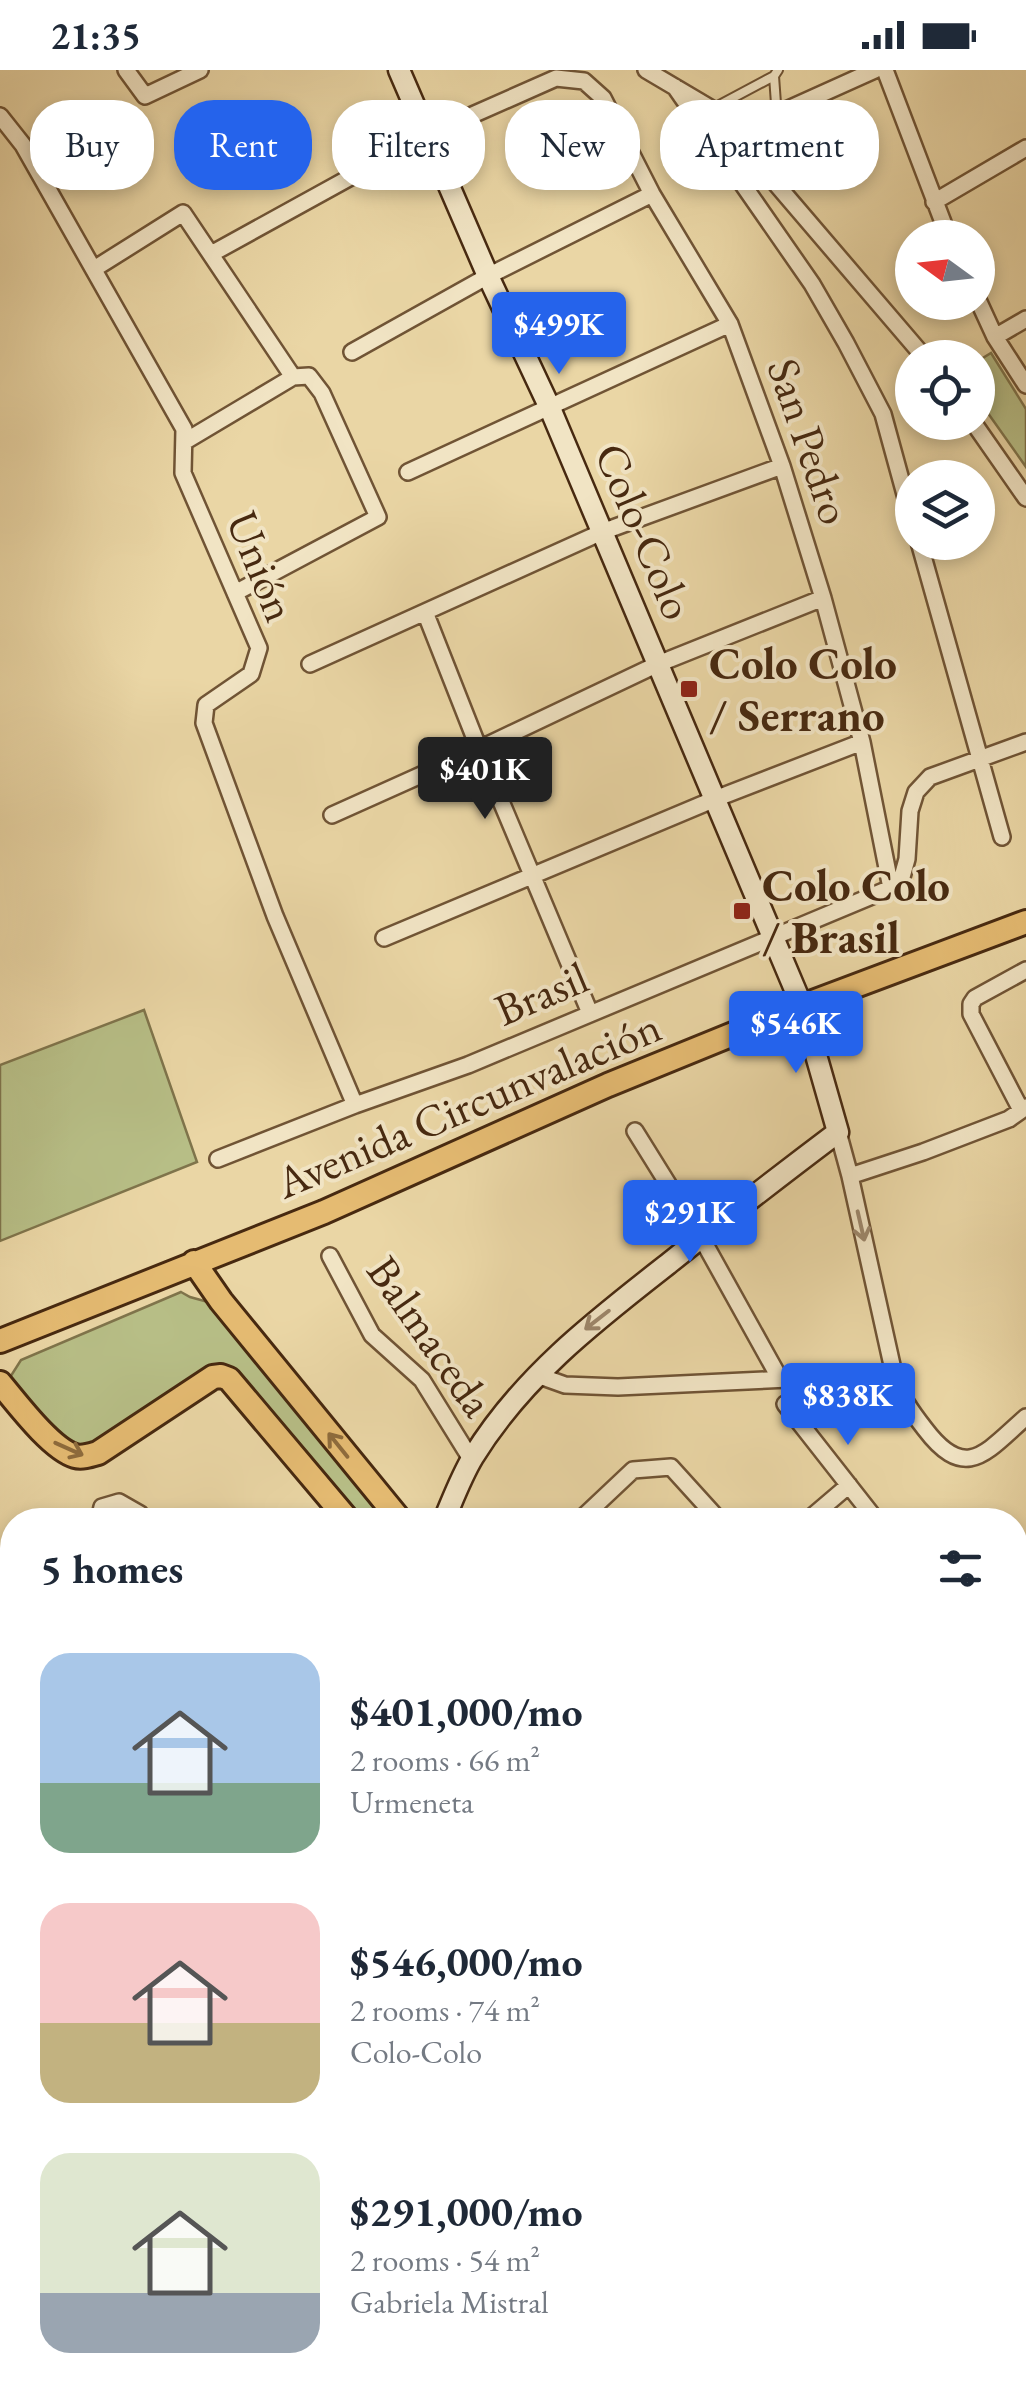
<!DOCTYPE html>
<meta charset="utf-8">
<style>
:root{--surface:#fff;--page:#f2f2f3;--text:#1f2937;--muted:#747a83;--accent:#2563eb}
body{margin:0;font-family:"EB Garamond",serif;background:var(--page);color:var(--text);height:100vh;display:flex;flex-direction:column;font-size:38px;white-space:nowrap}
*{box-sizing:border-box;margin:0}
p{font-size:32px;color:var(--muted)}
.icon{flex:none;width:55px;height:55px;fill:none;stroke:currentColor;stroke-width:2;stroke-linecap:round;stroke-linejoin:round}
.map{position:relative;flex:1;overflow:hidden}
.sheet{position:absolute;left:0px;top:1438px;width:1028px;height:892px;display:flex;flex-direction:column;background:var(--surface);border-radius:40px 40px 0 0;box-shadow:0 5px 15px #0003}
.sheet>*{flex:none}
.top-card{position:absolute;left:30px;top:30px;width:968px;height:90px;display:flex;gap:20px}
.needle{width:65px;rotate:285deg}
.buttons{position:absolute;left:895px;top:150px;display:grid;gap:20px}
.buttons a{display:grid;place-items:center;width:100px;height:100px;border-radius:50%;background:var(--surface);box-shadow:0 5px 15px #0003;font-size:50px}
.price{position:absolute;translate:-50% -85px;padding:0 22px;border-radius:10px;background:var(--accent);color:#fff;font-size:32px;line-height:65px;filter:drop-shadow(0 2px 5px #0008)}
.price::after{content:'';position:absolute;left:50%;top:60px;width:30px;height:22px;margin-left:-15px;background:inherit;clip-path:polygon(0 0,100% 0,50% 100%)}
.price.active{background:#222;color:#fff}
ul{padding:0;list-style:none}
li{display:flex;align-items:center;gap:30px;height:250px;padding:0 40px}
li span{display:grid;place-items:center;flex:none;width:280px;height:200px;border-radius:30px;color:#555}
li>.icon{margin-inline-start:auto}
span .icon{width:120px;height:120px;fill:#fffc;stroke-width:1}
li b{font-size:42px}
h2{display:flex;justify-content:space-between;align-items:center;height:120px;padding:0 40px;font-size:42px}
.tag{padding:0 35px;border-radius:40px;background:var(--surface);box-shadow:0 5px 15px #0003;font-size:35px;line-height:90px}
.tag.active{background:var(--accent);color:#fff}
.status{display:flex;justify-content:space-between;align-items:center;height:70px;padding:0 50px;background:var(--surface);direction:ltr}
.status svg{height:28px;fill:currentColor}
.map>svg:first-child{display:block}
.green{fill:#b7be86;stroke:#7f744b;stroke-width:2.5}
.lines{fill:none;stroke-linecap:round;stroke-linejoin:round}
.lane-casing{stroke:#705435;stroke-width:12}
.street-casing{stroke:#705435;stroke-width:20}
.secondary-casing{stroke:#472910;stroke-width:25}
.primary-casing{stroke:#472910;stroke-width:28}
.lane{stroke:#f1e4c4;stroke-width:8}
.street{stroke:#f1e4c4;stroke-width:15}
.secondary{stroke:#f1e4c4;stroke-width:20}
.primary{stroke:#e5bb72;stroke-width:22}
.oneway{stroke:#9c866a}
.oneway2{stroke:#8e6b3c}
.poi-dot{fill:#8f2418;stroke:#f1e4c4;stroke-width:4}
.labels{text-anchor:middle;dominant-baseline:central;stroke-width:8;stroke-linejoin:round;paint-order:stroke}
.street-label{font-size:45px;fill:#472910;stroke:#f1e4c4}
.poi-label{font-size:45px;font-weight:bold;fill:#472910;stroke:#f1e4c4;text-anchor:start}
</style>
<div class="status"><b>21:35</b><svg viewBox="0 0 49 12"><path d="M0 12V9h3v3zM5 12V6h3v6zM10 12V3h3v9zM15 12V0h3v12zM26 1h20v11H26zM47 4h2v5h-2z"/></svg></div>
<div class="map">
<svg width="1026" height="2328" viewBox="0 0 1026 2328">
<rect width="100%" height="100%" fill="#ead6a5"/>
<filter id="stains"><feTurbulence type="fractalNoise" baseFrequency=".002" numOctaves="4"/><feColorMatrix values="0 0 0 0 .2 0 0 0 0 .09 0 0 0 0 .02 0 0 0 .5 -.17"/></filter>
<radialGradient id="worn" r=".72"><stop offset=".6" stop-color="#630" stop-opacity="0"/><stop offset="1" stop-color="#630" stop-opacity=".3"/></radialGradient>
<path class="green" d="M 991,283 L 1026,339 L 1026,397 L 978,329 L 978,291 Z
M 144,940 L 197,1092 L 0,1171 L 0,995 Z
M 181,1222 L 190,1227 L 219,1235 L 394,1450 L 354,1450 L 230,1304 L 97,1379 L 75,1382 L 7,1312 L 21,1290 Z"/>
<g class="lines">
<g class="lane-casing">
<path id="lane" d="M 774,6 L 782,117
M 712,39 L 774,6 L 778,0
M 376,2318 L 381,2328"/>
</g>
<g class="street-casing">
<path id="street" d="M 126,0 L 145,26 L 200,0
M 646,0 L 712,39 L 925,288
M 885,0 L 949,168
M 675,17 L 812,214 L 846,273 L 883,344 L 912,450
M 777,44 L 875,0
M 0,46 L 23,75 L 184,359 L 183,403 L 259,578 L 251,604 L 206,635 L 204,653 L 275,846 L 355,1035
M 934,132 L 1026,78
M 211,184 L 427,65 L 556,8 L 584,11 L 603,28 L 652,124 L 730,254 L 782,396 L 823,528 L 862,672 L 891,818
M 94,199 L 183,143 L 293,307
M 978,230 L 995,267 L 1026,315
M 995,267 L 1026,249
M 352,282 L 488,206 L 652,124
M 973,352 L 1026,428
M 184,372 L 293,307 L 309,306 L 322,323 L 378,447 L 235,523
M 408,402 L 730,254
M 919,472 L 1002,767
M 425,542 L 479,679 L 590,943
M 310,594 L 602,462 L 782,396
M 332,745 L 479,679 L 658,594 L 823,528
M 384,868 L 715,729 L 862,672
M 1021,1040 L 971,944 L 971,934 L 975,928 L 1026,900
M 635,1061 L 701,1167 L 780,1309
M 838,1062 L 850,1106 L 894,1304 C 900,1326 911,1341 925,1359 C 966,1413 986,1382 1026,1347
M 218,1089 L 355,1035 L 468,995 L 891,818 L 902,807 L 907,789 L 910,741 L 916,722 L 930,707 L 1026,672
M 850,1106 L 923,1082 L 1009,1049 L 1026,1037
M 330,1186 L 372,1265 L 422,1310 L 471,1389
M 537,1305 L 565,1315 L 618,1317 L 894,1304
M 785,1334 L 876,1450
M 99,1450 L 102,1437 L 119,1432 L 140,1444 L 144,1450
M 580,1450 L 633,1400 L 671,1397 L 719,1450
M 808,1450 L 849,1415
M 0,1539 L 12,1532
M 1015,1604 L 1026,1599
M 0,1611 L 12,1635
M 1015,1636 L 1026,1627
M 1015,1707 L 1026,1720
M 0,1735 L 12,1729
M 1015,1865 L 1026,1879
M 0,1921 L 12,1912
M 1015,1971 L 1026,1962
M 1015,2127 L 1026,2118
M 0,2173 L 12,2165
M 312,2328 L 328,2318
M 904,2328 L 918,2318"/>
</g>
<g class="secondary-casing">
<path id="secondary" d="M 399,0 L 488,206 L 549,336 L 802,936 L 838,1062 C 781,1105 724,1149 668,1194 C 595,1251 522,1307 473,1387 C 461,1407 453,1429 444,1450"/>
</g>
<g class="primary-casing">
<path id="primary" d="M 194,1192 L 221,1231 L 400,1450
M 0,1271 L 324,1142 L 608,1015 L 802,936 L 1026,852
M 0,1313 C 16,1332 51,1379 75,1386 C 82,1388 91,1385 98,1383 L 213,1307 L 221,1306 L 229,1309 L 348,1450
M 1015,2179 L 1026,2190
M 1015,2243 L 1026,2254"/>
</g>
<use href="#lane" class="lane"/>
<use href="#street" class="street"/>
<use href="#secondary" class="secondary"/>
<use href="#primary" class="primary"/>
</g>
<defs><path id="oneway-shaft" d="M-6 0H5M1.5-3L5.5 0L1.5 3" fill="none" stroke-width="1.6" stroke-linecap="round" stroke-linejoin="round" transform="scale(2.5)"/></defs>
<g class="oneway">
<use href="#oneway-shaft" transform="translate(861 1156) rotate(77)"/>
<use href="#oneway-shaft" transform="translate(597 1250) rotate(142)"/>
</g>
<g class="oneway2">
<use href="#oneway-shaft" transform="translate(338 1375) rotate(-129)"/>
<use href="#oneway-shaft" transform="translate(69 1379) rotate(24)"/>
</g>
<g class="poi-dot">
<rect x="679" y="609" width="20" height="20" rx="5"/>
<rect x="732" y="831" width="20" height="20" rx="5"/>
</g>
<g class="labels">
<g class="street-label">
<text transform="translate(810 371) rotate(71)">San Pedro</text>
<text transform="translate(645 461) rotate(67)">Colo-Colo</text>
<text transform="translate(262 496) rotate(68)">Unión</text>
<text transform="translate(541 923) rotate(-23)">Brasil</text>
<text transform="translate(468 1034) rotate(-23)">Avenida Circunvalación</text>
<text transform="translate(431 1266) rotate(55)">Balmaceda</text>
</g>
<g class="poi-label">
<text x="709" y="593">Colo Colo<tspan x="709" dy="52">/ Serrano</tspan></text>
<text x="762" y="815">Colo Colo<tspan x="762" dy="52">/ Brasil</tspan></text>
</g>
</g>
<rect width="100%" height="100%" filter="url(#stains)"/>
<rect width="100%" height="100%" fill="url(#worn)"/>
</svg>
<div class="buttons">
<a><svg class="needle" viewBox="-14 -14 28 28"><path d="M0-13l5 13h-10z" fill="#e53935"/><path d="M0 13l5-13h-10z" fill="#747a83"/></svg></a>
<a><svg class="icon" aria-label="locate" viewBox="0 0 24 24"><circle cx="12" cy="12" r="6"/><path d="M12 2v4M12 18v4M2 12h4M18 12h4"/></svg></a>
<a><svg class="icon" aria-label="layers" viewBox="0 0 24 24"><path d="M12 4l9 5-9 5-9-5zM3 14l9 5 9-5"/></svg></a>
</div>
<b class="price" style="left:559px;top:307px">$499K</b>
<b class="price active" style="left:485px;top:752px">$401K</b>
<b class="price" style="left:796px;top:1006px">$546K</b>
<b class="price" style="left:690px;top:1195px">$291K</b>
<b class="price" style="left:848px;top:1378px">$838K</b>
<div class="top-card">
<a class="tag">Buy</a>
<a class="tag active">Rent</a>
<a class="tag">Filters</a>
<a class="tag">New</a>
<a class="tag">Apartment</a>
</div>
<section class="sheet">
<h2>5 homes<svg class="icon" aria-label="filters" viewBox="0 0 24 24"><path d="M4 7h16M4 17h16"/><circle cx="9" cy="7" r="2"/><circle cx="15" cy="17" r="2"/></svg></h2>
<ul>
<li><span style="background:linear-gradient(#a9c7e8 65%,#7fa58c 0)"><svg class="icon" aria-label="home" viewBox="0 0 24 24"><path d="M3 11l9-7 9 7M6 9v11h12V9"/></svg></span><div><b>$401,000/mo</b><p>2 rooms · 66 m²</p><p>Urmeneta</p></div></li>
<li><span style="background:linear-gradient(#f6c9c9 60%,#c2b280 0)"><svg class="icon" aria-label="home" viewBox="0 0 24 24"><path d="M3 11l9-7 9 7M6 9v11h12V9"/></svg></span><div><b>$546,000/mo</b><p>2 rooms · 74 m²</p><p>Colo-Colo</p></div></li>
<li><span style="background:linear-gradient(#dfe7d0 70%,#9aa5b1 0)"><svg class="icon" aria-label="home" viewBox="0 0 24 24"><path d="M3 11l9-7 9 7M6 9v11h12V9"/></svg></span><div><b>$291,000/mo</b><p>2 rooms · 54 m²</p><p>Gabriela Mistral</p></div></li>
</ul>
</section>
</div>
